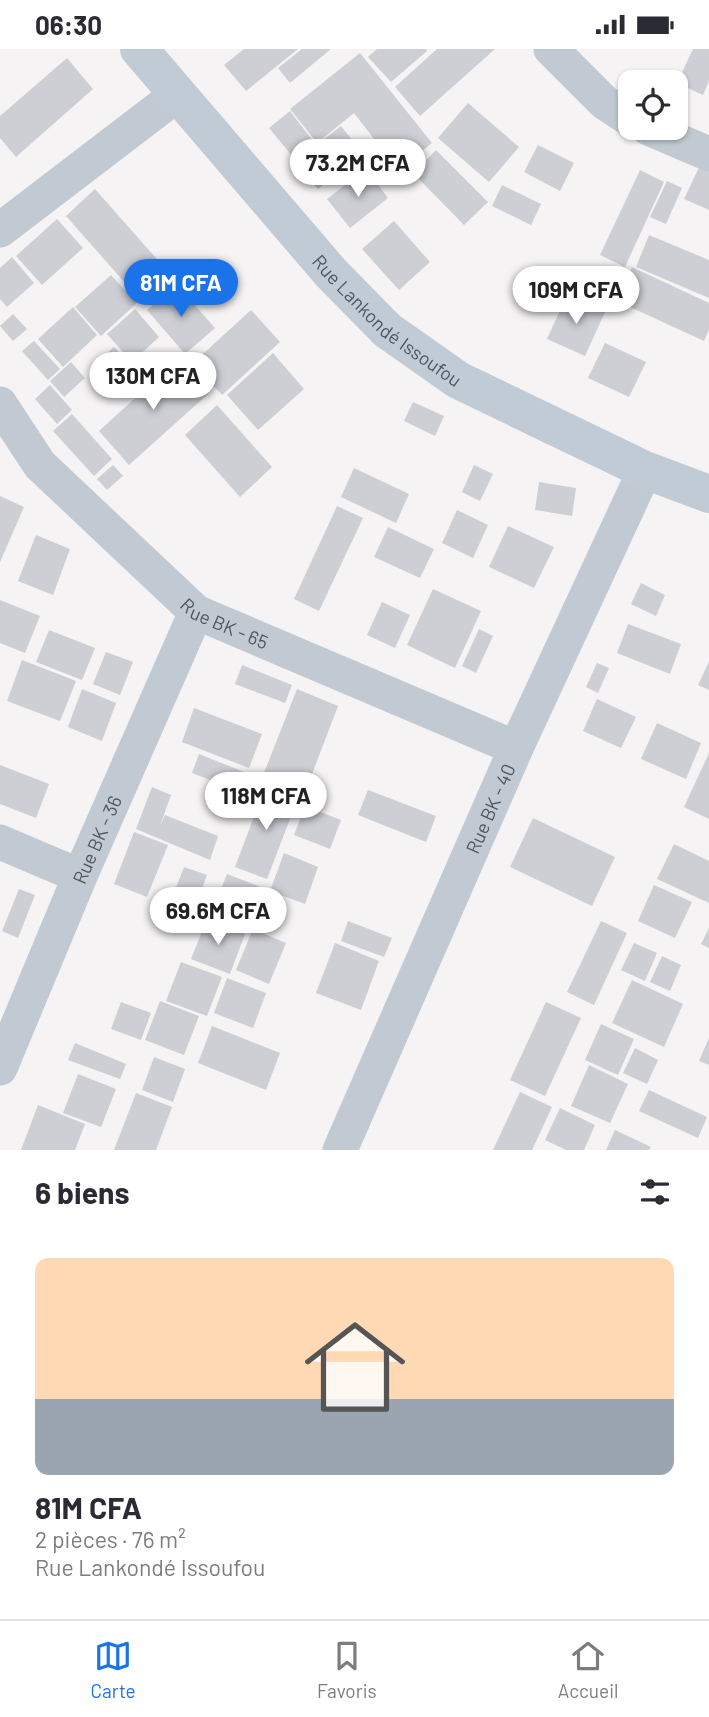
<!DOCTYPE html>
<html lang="fr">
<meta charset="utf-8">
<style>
:root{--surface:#fff;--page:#f7f7f7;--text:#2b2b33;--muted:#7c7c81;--line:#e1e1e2;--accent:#1a73e8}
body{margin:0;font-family:Barlow,sans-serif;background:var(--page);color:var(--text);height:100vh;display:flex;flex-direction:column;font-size:26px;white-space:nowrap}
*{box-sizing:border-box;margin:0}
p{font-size:23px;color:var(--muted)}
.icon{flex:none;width:38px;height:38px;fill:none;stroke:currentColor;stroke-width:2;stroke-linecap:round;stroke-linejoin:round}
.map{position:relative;height:1101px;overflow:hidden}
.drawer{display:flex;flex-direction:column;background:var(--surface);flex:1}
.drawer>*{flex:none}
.fabs{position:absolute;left:618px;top:21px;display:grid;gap:14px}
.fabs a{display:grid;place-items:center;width:70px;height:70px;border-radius:14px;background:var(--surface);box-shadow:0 2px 5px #0004;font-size:35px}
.price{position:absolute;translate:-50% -60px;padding:0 16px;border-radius:24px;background:#fff;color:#222;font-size:23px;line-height:46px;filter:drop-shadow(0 2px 4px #0008)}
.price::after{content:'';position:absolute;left:50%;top:42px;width:21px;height:16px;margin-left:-10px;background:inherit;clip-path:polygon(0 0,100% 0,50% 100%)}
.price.on{background:var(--accent);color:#fff}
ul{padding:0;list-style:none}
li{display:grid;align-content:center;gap:14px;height:371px;padding:0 35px}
li span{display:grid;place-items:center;height:217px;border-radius:14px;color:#555}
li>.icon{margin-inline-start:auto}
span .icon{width:126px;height:126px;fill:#fffc;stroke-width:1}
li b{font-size:30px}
h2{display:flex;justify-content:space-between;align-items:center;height:84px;padding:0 35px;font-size:30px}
.status{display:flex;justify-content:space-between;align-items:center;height:49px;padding:0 35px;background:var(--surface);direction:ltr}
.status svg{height:19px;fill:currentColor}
.tab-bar{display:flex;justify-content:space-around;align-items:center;height:98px;border-top:2px solid var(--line);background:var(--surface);font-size:19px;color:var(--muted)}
.tab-bar a{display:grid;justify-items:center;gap:4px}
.tab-bar .on{color:var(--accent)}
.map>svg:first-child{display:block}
.building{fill:#cdcfd5}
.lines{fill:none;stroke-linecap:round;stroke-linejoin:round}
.street{stroke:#c1cad2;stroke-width:35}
.secondary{stroke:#c1cbd6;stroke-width:38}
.labels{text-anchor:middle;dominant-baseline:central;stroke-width:5;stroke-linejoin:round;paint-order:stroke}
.street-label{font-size:19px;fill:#4a5661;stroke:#fff}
</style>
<div class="status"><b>06:30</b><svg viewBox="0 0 49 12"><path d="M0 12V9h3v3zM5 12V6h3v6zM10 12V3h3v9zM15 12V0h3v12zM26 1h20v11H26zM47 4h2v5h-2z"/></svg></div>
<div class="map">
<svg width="709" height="1101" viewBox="0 0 709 1101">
<rect width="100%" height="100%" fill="#f5f3f3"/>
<path class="building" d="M 244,0 L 298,0 L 246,42 L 224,16 Z
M 302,0 L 331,0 L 290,34 L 278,19 Z
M 377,0 L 426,0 L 427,2 L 391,33 L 368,8 Z
M 437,0 L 495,0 L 420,67 L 395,38 Z
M 693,0 L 709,0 L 709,32 L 703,46 L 677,34 Z
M 360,4 L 432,94 L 398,121 L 354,64 L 317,94 L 290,60 Z
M 67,9 L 93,40 L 16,108 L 0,89 L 0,67 Z
M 468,54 L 519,98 L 489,133 L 438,89 Z
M 290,62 L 313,92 L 293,108 L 269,79 Z
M 341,77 L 362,104 L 334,126 L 313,99 Z
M 538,96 L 574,114 L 560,142 L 524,123 Z
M 436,101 L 488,153 L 464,176 L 413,124 Z
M 702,112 L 709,115 L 709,161 L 684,150 Z
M 322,120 L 330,131 L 318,140 L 309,130 Z
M 366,120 L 388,149 L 350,179 L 327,150 Z
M 640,121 L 664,133 L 625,218 L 600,206 Z
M 667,132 L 682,139 L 666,175 L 650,168 Z
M 502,136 L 541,155 L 531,176 L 492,157 Z
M 95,140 L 170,225 L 141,252 L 66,167 Z
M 57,170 L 83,199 L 42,236 L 16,207 Z
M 394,172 L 430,213 L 399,241 L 362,200 Z
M 649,186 L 709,211 L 709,249 L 636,218 Z
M 12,208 L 34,234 L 7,258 L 0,250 L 0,219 Z
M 632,218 L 709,254 L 709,281 L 704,292 L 617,252 Z
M 111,226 L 137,254 L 101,287 L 75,258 Z
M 176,235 L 215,279 L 185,305 L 147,261 Z
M 567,246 L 605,263 L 585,307 L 547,290 Z
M 73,258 L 97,286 L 63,318 L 38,290 Z
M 135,260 L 159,288 L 132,313 L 107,285 Z
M 251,261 L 280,293 L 222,346 L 193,314 Z
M 13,265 L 27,280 L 13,292 L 0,277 Z
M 34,292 L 60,320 L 48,331 L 22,302 Z
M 605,294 L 646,313 L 629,348 L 588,329 Z
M 114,298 L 134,319 L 122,330 L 103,308 Z
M 273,304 L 304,340 L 258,381 L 227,346 Z
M 177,311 L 208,345 L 129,416 L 99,382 Z
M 71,313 L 85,329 L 64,348 L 50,332 Z
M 50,336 L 72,361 L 57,375 L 35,350 Z
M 413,353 L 444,367 L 435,387 L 404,372 Z
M 217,356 L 272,418 L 240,448 L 185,386 Z
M 72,365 L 112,410 L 94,427 L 53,382 Z
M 113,416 L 123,427 L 107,441 L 97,430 Z
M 474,416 L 493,425 L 480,452 L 462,443 Z
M 354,419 L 409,445 L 396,474 L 341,448 Z
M 539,433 L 576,439 L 572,467 L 535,461 Z
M 0,447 L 24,458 L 0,513 Z
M 337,457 L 363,469 L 319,562 L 294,550 Z
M 457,461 L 488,476 L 473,509 L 442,494 Z
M 508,477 L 554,498 L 534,539 L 489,518 Z
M 388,478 L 434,500 L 420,529 L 374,508 Z
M 36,486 L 70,500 L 53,546 L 18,532 Z
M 641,534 L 665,546 L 656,567 L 631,555 Z
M 433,540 L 481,562 L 455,619 L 407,596 Z
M 0,551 L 40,567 L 25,604 L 0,594 Z
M 382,553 L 410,566 L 395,599 L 367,586 Z
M 628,575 L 681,595 L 670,625 L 617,604 Z
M 479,580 L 493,587 L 476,624 L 462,617 Z
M 49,581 L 95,599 L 82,631 L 36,613 Z
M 106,603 L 133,613 L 120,646 L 93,635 Z
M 22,611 L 76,632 L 60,672 L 7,652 Z
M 709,612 L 709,641 L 698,636 Z
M 597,614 L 609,619 L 598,644 L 586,638 Z
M 242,616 L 292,636 L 285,654 L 235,635 Z
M 82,640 L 116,654 L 102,692 L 68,678 Z
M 297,640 L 338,657 L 304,746 L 262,729 Z
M 597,650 L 636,668 L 621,699 L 583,682 Z
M 194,659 L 262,685 L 249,719 L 182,693 Z
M 657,674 L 701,694 L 686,730 L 641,710 Z
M 709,704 L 709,770 L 684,758 Z
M 199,705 L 254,727 L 247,745 L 192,724 Z
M 0,716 L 49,735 L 36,769 L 0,755 Z
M 266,736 L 298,749 L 267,830 L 235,818 Z
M 152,738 L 171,746 L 160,777 L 165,766 L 218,787 L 210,811 L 136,780 Z
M 368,741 L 436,767 L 426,793 L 358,766 Z
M 305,757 L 341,771 L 330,800 L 294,786 Z
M 533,769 L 615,808 L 592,857 L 510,818 Z
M 134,783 L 168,796 L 147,848 L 114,835 Z
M 674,795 L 709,812 L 709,854 L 657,830 Z
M 284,804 L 318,818 L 305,855 L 270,842 Z
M 184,818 L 207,826 L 192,866 L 169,857 Z
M 227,825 L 266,840 L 250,884 L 210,868 Z
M 654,836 L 692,853 L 675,889 L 638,872 Z
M 19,840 L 35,846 L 18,889 L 2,882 Z
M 207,870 L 245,885 L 230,925 L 191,910 Z
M 348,872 L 392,889 L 384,908 L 341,892 Z
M 601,872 L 627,884 L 594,956 L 567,943 Z
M 709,879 L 709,899 L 701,895 Z
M 253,880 L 286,894 L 269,935 L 236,921 Z
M 335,894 L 379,912 L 361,961 L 316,944 Z
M 634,894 L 657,904 L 645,932 L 621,921 Z
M 662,907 L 681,916 L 670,942 L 650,933 Z
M 181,913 L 222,928 L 207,967 L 166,952 Z
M 227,929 L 266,944 L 253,979 L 214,964 Z
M 632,931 L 683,955 L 664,998 L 612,974 Z
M 160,952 L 199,967 L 184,1006 L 145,991 Z
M 121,953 L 151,964 L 141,991 L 111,980 Z
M 546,953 L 581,969 L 545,1047 L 510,1031 Z
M 601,975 L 634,990 L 618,1026 L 585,1011 Z
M 212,977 L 280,1004 L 266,1041 L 198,1014 Z
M 709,989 L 709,1016 L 699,1012 Z
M 75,994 L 126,1015 L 120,1030 L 68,1011 Z
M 635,999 L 658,1011 L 647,1035 L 623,1024 Z
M 154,1008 L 185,1020 L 173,1053 L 142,1041 Z
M 589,1016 L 628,1035 L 610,1074 L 571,1057 Z
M 78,1025 L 116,1040 L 101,1078 L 63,1064 Z
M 649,1041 L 707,1068 L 698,1089 L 639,1062 Z
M 520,1043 L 552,1058 L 532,1101 L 493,1101 Z
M 136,1044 L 172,1058 L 156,1101 L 114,1101 Z
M 38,1056 L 85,1075 L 75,1101 L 21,1101 Z
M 560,1059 L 595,1076 L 584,1101 L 566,1101 L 545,1091 Z
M 615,1081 L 651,1098 L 649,1101 L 606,1101 Z"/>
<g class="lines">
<g class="street">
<path d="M 551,0 L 604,53 L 630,70"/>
<path d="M 648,79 L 709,105"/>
<path d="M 0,181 L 178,45"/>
<path id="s1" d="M 0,355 L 40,416 L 196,563 L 516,699"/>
<path d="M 0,793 L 80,827"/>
<path id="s2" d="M 0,1019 L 80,827 L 196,563"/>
<path id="s3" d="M 340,1101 L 516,699 L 645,421"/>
</g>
<path class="secondary" id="s4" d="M 139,0 L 331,224 L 387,281 L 458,331 L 645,421 L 709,445"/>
</g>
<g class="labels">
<g class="street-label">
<text stroke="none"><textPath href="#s4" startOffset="369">Rue Lankondé Issoufou</textPath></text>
<text stroke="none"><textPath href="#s1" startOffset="318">Rue BK - 65</textPath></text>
<text stroke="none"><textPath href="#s3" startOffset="373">Rue BK - 40</textPath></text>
<text stroke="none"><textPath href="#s2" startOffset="248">Rue BK - 36</textPath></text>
</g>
</g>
</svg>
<div class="fabs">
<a><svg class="icon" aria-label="locate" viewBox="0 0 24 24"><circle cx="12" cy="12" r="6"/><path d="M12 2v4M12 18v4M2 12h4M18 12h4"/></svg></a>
</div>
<b class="price" style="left:358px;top:150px">73.2M CFA</b>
<b class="price on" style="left:181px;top:270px">81M CFA</b>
<b class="price" style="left:576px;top:277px">109M CFA</b>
<b class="price" style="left:153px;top:363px">130M CFA</b>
<b class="price" style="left:266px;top:783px">118M CFA</b>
<b class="price" style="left:218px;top:898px">69.6M CFA</b>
</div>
<section class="drawer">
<h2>6 biens<svg class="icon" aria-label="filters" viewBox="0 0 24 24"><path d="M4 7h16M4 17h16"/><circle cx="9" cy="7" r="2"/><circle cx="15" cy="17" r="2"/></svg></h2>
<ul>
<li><span style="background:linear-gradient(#ffd9b3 65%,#9aa5b1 0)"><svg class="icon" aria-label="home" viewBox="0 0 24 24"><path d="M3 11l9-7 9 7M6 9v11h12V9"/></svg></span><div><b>81M CFA</b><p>2 pièces · 76 m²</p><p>Rue Lankondé Issoufou</p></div></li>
</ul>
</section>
<nav class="tab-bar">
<a class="on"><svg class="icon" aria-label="map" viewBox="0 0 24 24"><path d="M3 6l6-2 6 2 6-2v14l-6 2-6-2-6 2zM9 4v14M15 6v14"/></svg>Carte</a>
<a><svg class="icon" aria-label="saved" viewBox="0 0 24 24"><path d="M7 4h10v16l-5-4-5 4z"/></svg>Favoris</a>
<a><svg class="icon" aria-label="home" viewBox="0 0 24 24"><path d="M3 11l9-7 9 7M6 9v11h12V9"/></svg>Accueil</a>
</nav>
